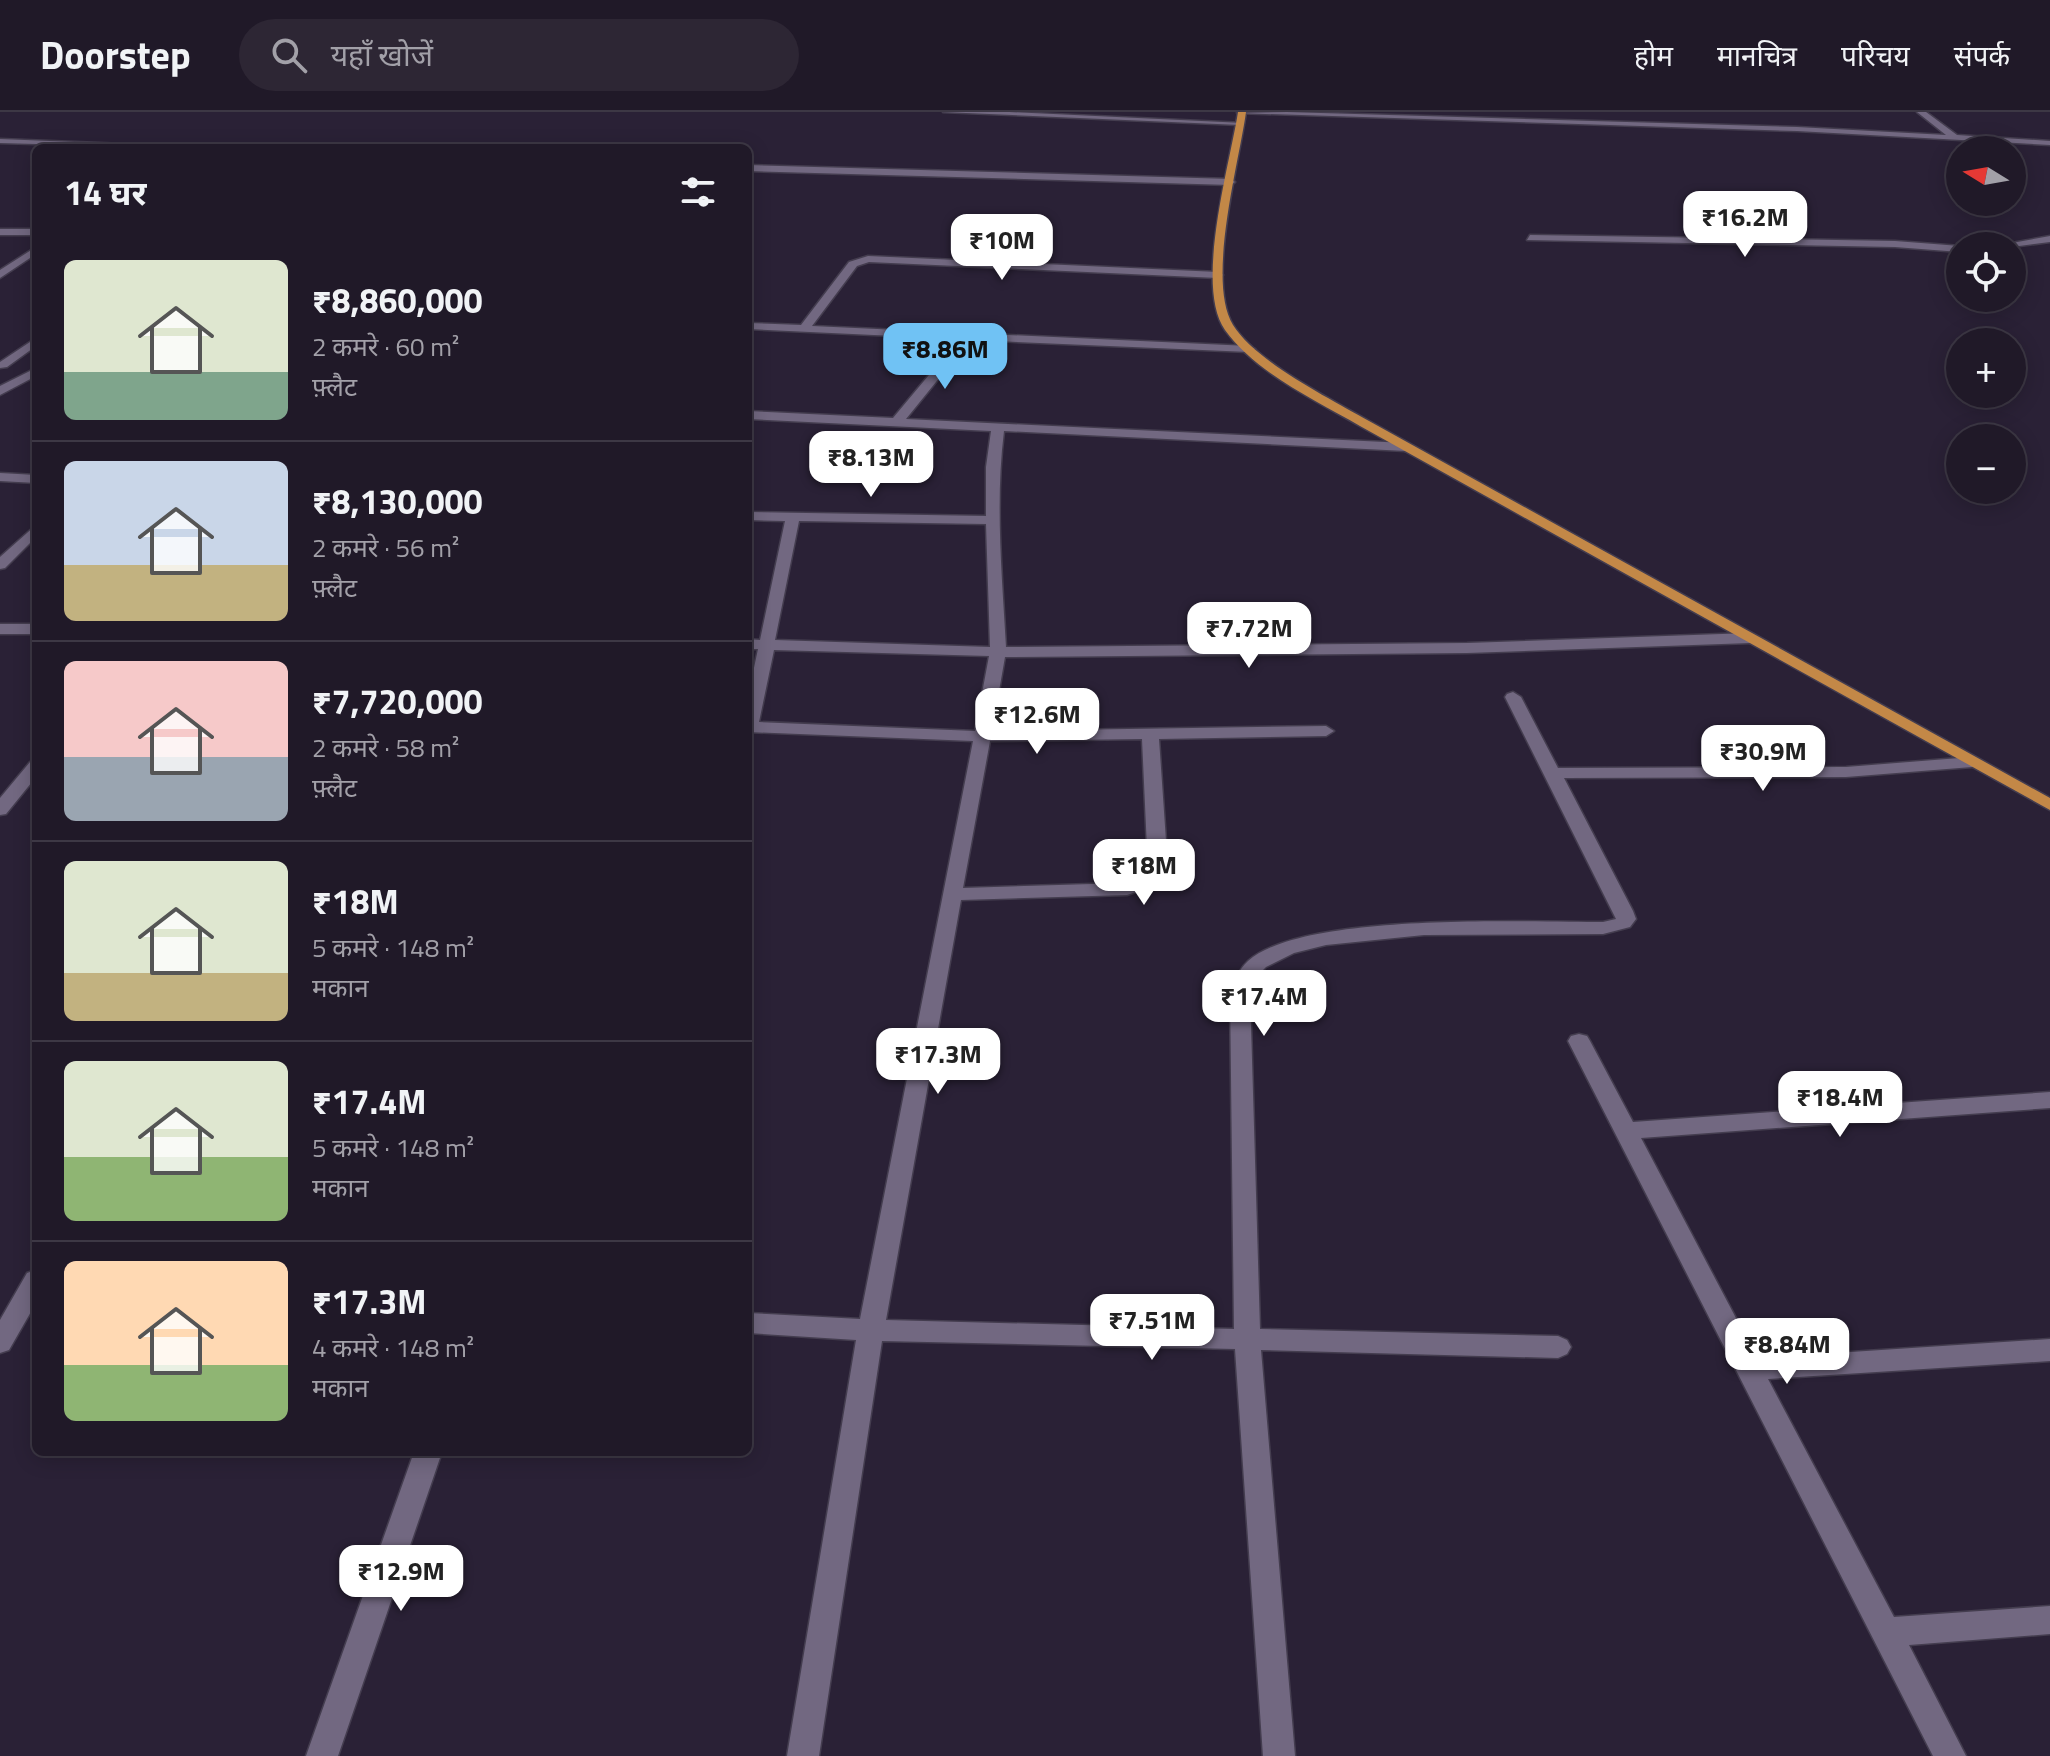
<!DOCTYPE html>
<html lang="hi">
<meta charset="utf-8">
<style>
:root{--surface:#201928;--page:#2d2634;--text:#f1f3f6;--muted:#a2a0a8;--line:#3d3845;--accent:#70c2f4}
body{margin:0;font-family:"Titillium Web","Noto Sans Devanagari",sans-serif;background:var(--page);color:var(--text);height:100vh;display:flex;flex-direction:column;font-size:30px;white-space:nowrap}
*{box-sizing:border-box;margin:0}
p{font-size:26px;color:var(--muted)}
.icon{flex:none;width:44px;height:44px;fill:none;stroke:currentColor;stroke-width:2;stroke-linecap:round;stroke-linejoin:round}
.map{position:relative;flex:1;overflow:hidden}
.side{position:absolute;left:32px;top:32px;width:720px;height:1312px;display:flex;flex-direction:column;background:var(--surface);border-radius:12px;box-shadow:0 4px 20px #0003,0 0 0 2px var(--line)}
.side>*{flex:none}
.needle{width:52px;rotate:281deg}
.tools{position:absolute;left:1946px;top:24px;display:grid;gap:16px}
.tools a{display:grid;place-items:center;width:80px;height:80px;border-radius:50%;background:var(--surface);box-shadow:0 4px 20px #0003,0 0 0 2px var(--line);font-size:40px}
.price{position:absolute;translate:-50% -68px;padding:0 18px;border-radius:16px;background:#fff;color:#222;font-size:26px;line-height:52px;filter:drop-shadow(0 2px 4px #0008)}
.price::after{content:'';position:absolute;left:50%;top:48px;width:24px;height:18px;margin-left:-12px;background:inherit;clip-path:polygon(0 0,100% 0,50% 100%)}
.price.selected{background:var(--accent);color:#111}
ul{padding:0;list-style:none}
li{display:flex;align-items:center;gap:24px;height:200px;padding:0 32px}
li+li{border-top:2px solid var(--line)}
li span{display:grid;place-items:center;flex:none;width:224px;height:160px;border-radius:12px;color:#555}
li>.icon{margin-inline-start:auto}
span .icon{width:96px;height:96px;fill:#fffc;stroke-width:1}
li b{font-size:34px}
h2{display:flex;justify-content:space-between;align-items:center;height:96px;padding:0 32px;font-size:34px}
header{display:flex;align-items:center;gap:48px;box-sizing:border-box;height:112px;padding:0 40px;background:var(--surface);border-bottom:2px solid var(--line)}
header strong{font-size:38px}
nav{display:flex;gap:44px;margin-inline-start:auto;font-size:28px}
.search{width:560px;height:72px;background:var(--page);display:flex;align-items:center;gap:20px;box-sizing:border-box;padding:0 28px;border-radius:44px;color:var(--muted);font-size:30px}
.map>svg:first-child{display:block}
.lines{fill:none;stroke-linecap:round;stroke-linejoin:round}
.lane-casing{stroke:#443d4f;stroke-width:3}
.street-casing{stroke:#443d4f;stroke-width:3}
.primary-casing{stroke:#443d4f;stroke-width:3}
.lane{fill:#726881;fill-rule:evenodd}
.street{fill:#726881;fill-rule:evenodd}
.primary{fill:#c38847;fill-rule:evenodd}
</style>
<header>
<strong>Doorstep</strong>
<div class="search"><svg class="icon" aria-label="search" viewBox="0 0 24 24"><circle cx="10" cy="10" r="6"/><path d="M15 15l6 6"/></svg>यहाँ खोजें</div>
<nav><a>होम</a><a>मानचित्र</a><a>परिचय</a><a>संपर्क</a></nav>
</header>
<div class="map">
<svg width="2050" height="1644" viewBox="0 0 2050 1644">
<rect width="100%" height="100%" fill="#2a2136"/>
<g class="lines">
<g class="lane-casing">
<path id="lane" d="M 0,27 L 174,34 L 178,36 L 0,31 Z
M 748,53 L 1231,67 L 1235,70 L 1231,73 L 748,59 Z"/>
</g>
<g class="street-casing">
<path id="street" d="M 943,0 L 1009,0 L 1244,11 L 1240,13 Z
M 1287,0 L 1797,15 L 1946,23 L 1917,0 L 1926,0 L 1957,23 L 2050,29 L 2050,33 L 1797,19 L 1237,1 Z
M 0,117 L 36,117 L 36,123 L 0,123 Z
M 1530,123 L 1895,129 L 1960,134 L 1960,140 L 1895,135 L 1527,128 Z
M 2050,124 L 2050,130 L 2012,135 L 1995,134 Z
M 36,135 L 36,142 L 0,166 L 0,158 Z
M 868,144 L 1218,160 L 1223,163 L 1218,166 L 869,150 L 857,154 L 812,214 L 1249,234 L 1255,237 L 1249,240 L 970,228 L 906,307 L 1406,331 L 1412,335 L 1406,339 L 1004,319 C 995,391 1002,463 1006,535 L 1467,531 L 1750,521 L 1758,526 L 1750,531 L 1467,541 L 1005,545 L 992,619 L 1326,614 L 1334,619 L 1326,624 L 1159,627 L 1168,758 L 1151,775 L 1127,783 L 961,788 L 886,1208 L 1234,1217 L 1230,880 C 1234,869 1239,857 1248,849 C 1303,800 1527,810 1603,810 L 1616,807 L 1505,585 L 1507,582 L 1513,580 L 1521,585 L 1558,656 L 1846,655 L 1972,645 L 1981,650 L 1972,655 L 1846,665 L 1564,666 L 1633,799 L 1636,807 L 1630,815 L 1603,822 L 1424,823 L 1326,833 L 1294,841 L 1266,855 L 1257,864 L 1250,880 L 1260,1217 L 1558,1224 L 1567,1228 L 1571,1235 L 1567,1242 L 1558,1246 L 1261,1238 L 1295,1644 L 1263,1644 L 1235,1237 L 882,1229 L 819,1644 L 787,1644 L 856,1228 L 748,1221 L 748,1201 L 860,1207 L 973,629 L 748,620 L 748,584 L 758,537 L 748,537 L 748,527 L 760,528 L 785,409 L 748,408 L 748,400 L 986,404 L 986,355 L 991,319 L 748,307 L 748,299 L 893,306 L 959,227 L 748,217 L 748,211 L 801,213 L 849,150 ZM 799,409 L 986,412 L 990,535 L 775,528 ZM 774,538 L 989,544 L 975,619 L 759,610 ZM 1142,627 L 1148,758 L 1126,771 L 963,776 L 990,629 Z
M 36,226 L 36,234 L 7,255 L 0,256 L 0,250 Z
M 36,256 L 36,264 L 0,283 L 0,274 Z
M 0,361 L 36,363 L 36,371 L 0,369 Z
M 36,413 L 36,425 L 5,456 L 0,457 L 0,445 Z
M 0,512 L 36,512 L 36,522 L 0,522 Z
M 36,649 L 36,665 L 6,702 L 0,703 L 0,686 L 30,650 Z
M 1579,922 L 1587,924 L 1590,929 L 1633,1010 L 2050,980 L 2050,996 L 1641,1026 L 1757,1246 L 2050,1227 L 2050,1249 L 1768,1267 L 1894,1505 L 2050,1494 L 2050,1522 L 1909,1533 L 1966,1644 L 1933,1644 L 1568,929 L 1571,924 Z
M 36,1158 L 36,1191 L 9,1238 L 0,1241 L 0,1208 L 27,1161 Z
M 414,1340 L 442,1340 L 338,1644 L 306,1644 Z"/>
</g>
<g class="primary-casing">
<path id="primary" d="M 1238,0 L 1246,0 C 1239,51 1206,169 1233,213 C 1256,250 1331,287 1369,309 L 2050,686 L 2050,698 L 1360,314 C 1315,288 1256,261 1225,218 C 1194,174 1230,52 1238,0 Z"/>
</g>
<use href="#lane" class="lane"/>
<use href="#street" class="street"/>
<use href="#primary" class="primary"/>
</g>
</svg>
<div class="tools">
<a><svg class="needle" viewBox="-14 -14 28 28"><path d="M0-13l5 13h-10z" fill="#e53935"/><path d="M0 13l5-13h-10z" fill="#a2a0a8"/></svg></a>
<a><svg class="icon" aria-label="locate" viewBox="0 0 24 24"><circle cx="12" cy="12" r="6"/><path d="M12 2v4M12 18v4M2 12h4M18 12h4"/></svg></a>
<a>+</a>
<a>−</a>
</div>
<b class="price" style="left:1745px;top:147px">₹16.2M</b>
<b class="price" style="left:1002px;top:170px">₹10M</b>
<b class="price selected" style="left:945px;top:279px">₹8.86M</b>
<b class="price" style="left:871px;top:387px">₹8.13M</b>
<b class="price" style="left:1249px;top:558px">₹7.72M</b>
<b class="price" style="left:1037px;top:644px">₹12.6M</b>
<b class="price" style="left:1763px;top:681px">₹30.9M</b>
<b class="price" style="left:1144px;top:795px">₹18M</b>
<b class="price" style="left:1264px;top:926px">₹17.4M</b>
<b class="price" style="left:938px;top:984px">₹17.3M</b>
<b class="price" style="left:1840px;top:1027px">₹18.4M</b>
<b class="price" style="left:1152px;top:1250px">₹7.51M</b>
<b class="price" style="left:1787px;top:1274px">₹8.84M</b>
<b class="price" style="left:401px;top:1501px">₹12.9M</b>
<section class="side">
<h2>14 घर<svg class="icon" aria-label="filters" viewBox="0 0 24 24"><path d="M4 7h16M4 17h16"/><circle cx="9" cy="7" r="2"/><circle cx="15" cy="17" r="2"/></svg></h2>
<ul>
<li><span style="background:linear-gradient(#dfe7d0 70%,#7fa58c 0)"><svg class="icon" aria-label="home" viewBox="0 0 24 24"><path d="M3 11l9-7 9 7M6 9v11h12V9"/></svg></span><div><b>₹8,860,000</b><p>2 कमरे · 60 m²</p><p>फ़्लैट</p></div></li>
<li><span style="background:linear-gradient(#c9d6e8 65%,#c2b280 0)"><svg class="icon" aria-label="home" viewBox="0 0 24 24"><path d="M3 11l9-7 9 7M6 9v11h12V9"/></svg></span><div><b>₹8,130,000</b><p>2 कमरे · 56 m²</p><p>फ़्लैट</p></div></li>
<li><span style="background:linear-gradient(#f6c9c9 60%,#9aa5b1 0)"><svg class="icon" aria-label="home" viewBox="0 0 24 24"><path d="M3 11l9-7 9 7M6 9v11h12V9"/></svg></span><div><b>₹7,720,000</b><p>2 कमरे · 58 m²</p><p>फ़्लैट</p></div></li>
<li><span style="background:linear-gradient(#dfe7d0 70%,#c2b280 0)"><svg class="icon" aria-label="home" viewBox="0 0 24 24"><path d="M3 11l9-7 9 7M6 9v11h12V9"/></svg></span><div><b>₹18M</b><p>5 कमरे · 148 m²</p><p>मकान</p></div></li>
<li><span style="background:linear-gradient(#dfe7d0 60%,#8fb573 0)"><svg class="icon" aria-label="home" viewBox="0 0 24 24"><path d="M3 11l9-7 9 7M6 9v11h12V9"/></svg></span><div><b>₹17.4M</b><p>5 कमरे · 148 m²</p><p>मकान</p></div></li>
<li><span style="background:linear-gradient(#ffd9b3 65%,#8fb573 0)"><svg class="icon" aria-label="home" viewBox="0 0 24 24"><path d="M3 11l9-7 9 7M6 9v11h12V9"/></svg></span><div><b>₹17.3M</b><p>4 कमरे · 148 m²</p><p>मकान</p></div></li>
</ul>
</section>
</div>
